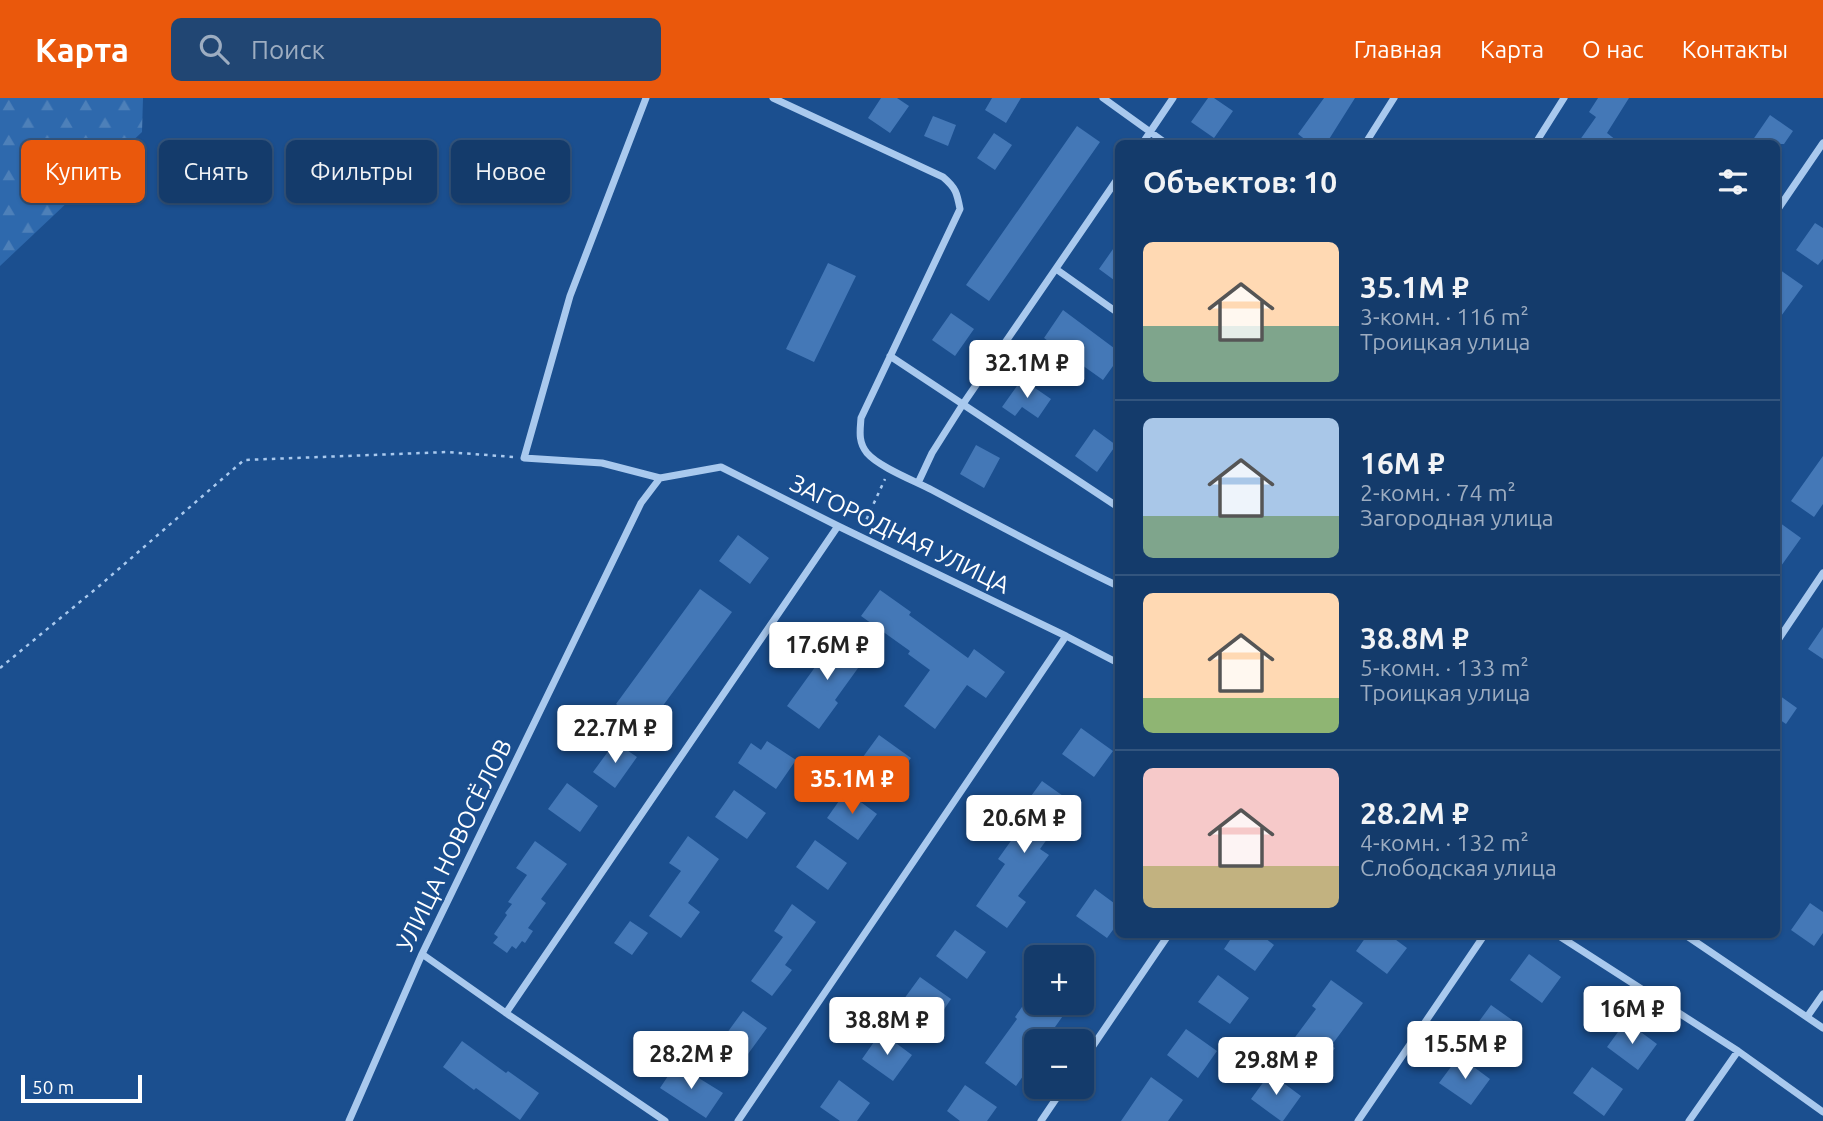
<!DOCTYPE html>
<html lang="ru">
<meta charset="utf-8">
<style>
:root{--surface:#143b6b;--page:#214673;--text:#f1f3f6;--muted:#9dadc1;--line:#33557e;--accent:#ea580c}
body{margin:0;font-family:Ubuntu,sans-serif;background:var(--page);color:var(--text);height:100vh;display:flex;flex-direction:column;font-size:26px;white-space:nowrap}
*{box-sizing:border-box;margin:0}
p{font-size:23px;color:var(--muted)}
.icon{flex:none;width:38px;height:38px;fill:none;stroke:currentColor;stroke-width:2;stroke-linecap:round;stroke-linejoin:round}
.map{position:relative;flex:1;overflow:hidden}
.panel{position:absolute;left:1115px;top:42px;width:665px;height:798px;display:flex;flex-direction:column;background:var(--surface);border-radius:10px;box-shadow:0 2px 5px #0004,0 0 0 2px var(--line)}
.panel>*{flex:none}
.hud{position:absolute;left:21px;top:42px;width:665px;height:63px;display:flex;gap:14px}
.controls{position:absolute;left:1024px;top:847px;display:grid;gap:14px}
.controls a{display:grid;place-items:center;width:70px;height:70px;border-radius:10px;background:var(--surface);box-shadow:0 2px 5px #0004,0 0 0 2px var(--line);font-size:35px}
.scale{position:absolute;left:21px;bottom:18px;width:121px;box-sizing:border-box;padding-left:7px;border:4px solid #fff;border-top:0;font-size:19px;line-height:24px;white-space:nowrap;color:#fff;-webkit-text-stroke:5px #1b4f8f;paint-order:stroke}
.price{position:absolute;translate:-50% -60px;padding:0 16px;border-radius:7px;background:#fff;color:#222;font-size:23px;line-height:46px;filter:drop-shadow(0 2px 4px #0008)}
.price::after{content:'';position:absolute;left:50%;top:42px;width:21px;height:16px;margin-left:-10px;background:inherit;clip-path:polygon(0 0,100% 0,50% 100%)}
.price.on{background:var(--accent);color:#fff}
ul{padding:0;list-style:none}
li{display:flex;align-items:center;gap:21px;height:175px;padding:0 28px}
li+li{border-top:2px solid var(--line)}
li span{display:grid;place-items:center;flex:none;width:196px;height:140px;border-radius:10px;color:#555}
li>.icon{margin-inline-start:auto}
span .icon{width:84px;height:84px;fill:#fffc;stroke-width:1}
li b{font-size:30px}
h2{display:flex;justify-content:space-between;align-items:center;height:84px;padding:0 28px;font-size:30px}
.chip{padding:0 24px;border-radius:10px;background:var(--surface);box-shadow:0 2px 5px #0004,0 0 0 2px var(--line);font-size:24px;line-height:63px}
.chip.on{background:var(--accent);color:#fff}
header{display:flex;align-items:center;gap:42px;box-sizing:border-box;height:98px;padding:0 35px;background:var(--accent);color:#fff}
header strong{font-size:33px}
nav{display:flex;gap:38px;margin-inline-start:auto;font-size:24px}
.search{width:490px;height:63px;background:var(--page);display:flex;align-items:center;gap:18px;box-sizing:border-box;padding:0 24px;border-radius:10px;color:var(--muted);font-size:26px}
.map>svg:first-child{display:block}
.forest{fill:url(#forest-firs)}
.building{fill:#4478b7}
.lines{fill:none;stroke-linecap:round;stroke-linejoin:round}
.path{stroke:#a9c9ee;stroke-width:2.5;stroke-dasharray:3.5 5;stroke-linecap:butt}
.minor{stroke:#a9c9ee;stroke-width:7}
.labels{text-anchor:middle;dominant-baseline:central;stroke-width:5;stroke-linejoin:round;paint-order:stroke}
.street-label{font-size:24px;fill:#fff;stroke:#1b4f8f}
</style>
<header>
<strong>Карта</strong>
<div class="search"><svg class="icon" aria-label="search" viewBox="0 0 24 24"><circle cx="10" cy="10" r="6"/><path d="M15 15l6 6"/></svg>Поиск</div>
<nav><a>Главная</a><a>Карта</a><a>О нас</a><a>Контакты</a></nav>
</header>
<div class="map">
<svg width="1823" height="1023" viewBox="0 0 1823 1023">
<defs>
<pattern id="forest-firs" width="22" height="20" patternUnits="userSpaceOnUse" patternTransform="scale(1.75)"><rect width="22" height="20" fill="#2e69ad"/><path d="M5 1l3.5 6h-7zM16 11l3.5 6h-7z" fill="#4d80b9"/></pattern>
</defs>
<rect width="100%" height="100%" fill="#1b4f8f"/>
<path class="forest" d="M 0,0 L 143,0 L 142,34 L 0,168 Z"/>
<path class="building" d="M 881,0 L 897,0 L 909,8 L 890,35 L 868,20 Z
M 992,0 L 1021,0 L 1006,25 L 985,12 Z
M 1208,0 L 1214,0 L 1233,13 L 1214,40 L 1191,24 Z
M 1324,0 L 1355,0 L 1326,46 L 1311,46 L 1298,36 Z
M 1598,0 L 1629,0 L 1607,35 L 1621,46 L 1577,46 L 1596,19 L 1589,14 Z
M 1770,17 L 1793,33 L 1784,46 L 1750,46 Z
M 933,18 L 956,27 L 948,48 L 924,38 Z
M 1077,28 L 1100,44 L 989,203 L 966,187 Z
M 994,35 L 1012,47 L 995,72 L 977,60 Z
M 1815,125 L 1823,130 L 1823,161 L 1818,167 L 1796,152 Z
M 1118,144 L 1118,185 L 1099,171 Z
M 828,165 L 856,178 L 814,264 L 786,251 Z
M 1776,169 L 1803,188 L 1776,225 Z
M 1063,212 L 1118,253 L 1118,261 L 1103,282 L 1044,240 Z
M 951,215 L 974,231 L 955,258 L 932,242 Z
M 1022,281 L 1051,301 L 1038,320 L 1022,309 L 1015,318 L 1002,309 Z
M 1094,331 L 1116,347 L 1097,374 L 1075,358 Z
M 976,347 L 1000,360 L 984,390 L 960,376 Z
M 1823,358 L 1823,406 L 1814,419 L 1791,403 Z
M 1776,422 L 1801,440 L 1776,475 Z
M 738,437 L 769,460 L 750,486 L 719,463 Z
M 700,491 L 732,514 L 648,628 L 616,606 Z
M 880,492 L 911,514 L 909,517 L 968,560 L 974,551 L 1005,574 L 986,600 L 967,587 L 935,631 L 904,608 L 930,572 L 908,556 L 910,553 L 861,518 Z
M 1823,529 L 1823,561 L 1808,551 Z
M 835,536 L 866,559 L 835,602 L 838,605 L 819,631 L 787,608 L 818,565 L 816,563 Z
M 1776,595 L 1797,610 L 1786,626 L 1776,619 Z
M 1081,630 L 1113,653 L 1094,679 L 1062,656 Z
M 879,637 L 911,660 L 891,686 L 860,663 Z
M 767,643 L 796,662 L 776,691 L 738,665 L 751,645 L 761,652 Z
M 615,644 L 637,659 L 615,690 L 593,674 Z
M 1042,683 L 1073,705 L 1040,751 L 1049,757 L 1018,798 L 1026,804 L 1007,830 L 976,808 L 1005,766 L 998,761 L 1031,715 L 1023,709 Z
M 567,685 L 598,708 L 580,734 L 548,711 Z
M 734,692 L 766,715 L 747,741 L 715,719 Z
M 846,693 L 877,716 L 858,742 L 827,720 Z
M 688,738 L 719,761 L 688,805 L 700,814 L 681,840 L 649,818 L 681,773 L 669,765 Z
M 815,742 L 847,765 L 828,792 L 796,769 Z
M 535,743 L 567,766 L 541,801 L 546,805 L 528,830 L 533,833 L 525,845 L 522,843 L 516,851 L 512,848 L 507,855 L 493,845 L 498,839 L 494,836 L 507,817 L 505,815 L 512,806 L 508,804 L 527,777 L 516,770 Z
M 1095,791 L 1118,808 L 1118,825 L 1107,840 L 1076,818 Z
M 1810,805 L 1823,814 L 1823,835 L 1814,848 L 1791,832 Z
M 792,806 L 816,824 L 785,867 L 792,872 L 772,898 L 751,883 L 783,839 L 774,833 Z
M 630,823 L 648,835 L 632,857 L 614,845 Z
M 955,832 L 986,854 L 967,881 L 936,858 Z
M 1234,836 L 1260,836 L 1274,847 L 1255,873 L 1224,851 Z
M 1368,836 L 1388,836 L 1407,850 L 1387,876 L 1356,853 Z
M 1529,856 L 1561,879 L 1542,905 L 1510,882 Z
M 1218,877 L 1249,900 L 1230,926 L 1198,904 Z
M 920,879 L 951,901 L 933,928 L 901,905 Z
M 1331,882 L 1363,905 L 1331,948 L 1335,950 L 1316,977 L 1284,954 L 1316,911 L 1312,908 Z
M 1036,889 L 1036,905 L 1051,905 L 1065,915 L 1045,943 L 1036,943 L 1036,955 L 1033,960 L 1035,961 L 1016,988 L 985,965 L 1017,921 L 1015,919 Z
M 1491,907 L 1522,929 L 1504,956 L 1472,933 Z
M 743,913 L 767,930 L 748,956 L 724,939 Z
M 1626,923 L 1657,946 L 1638,972 L 1607,949 Z
M 1186,931 L 1217,953 L 1198,980 L 1167,957 Z
M 881,934 L 912,957 L 893,983 L 862,961 Z
M 462,943 L 506,975 L 508,973 L 539,995 L 520,1022 L 476,990 L 474,992 L 443,969 Z
M 1459,958 L 1490,981 L 1471,1007 L 1439,985 Z
M 676,966 L 723,995 L 706,1020 L 660,990 Z
M 1592,969 L 1623,991 L 1604,1018 L 1573,995 Z
M 1270,975 L 1301,998 L 1283,1023 L 1281,1023 L 1251,1001 Z
M 1151,979 L 1183,1002 L 1168,1023 L 1121,1023 Z
M 839,982 L 870,1005 L 857,1023 L 840,1023 L 820,1009 Z
M 965,987 L 997,1009 L 987,1023 L 960,1023 L 947,1013 Z"/>
<g class="lines">
<path class="path" d="M 863,429 L 885,381
M 0,570 L 98,489 L 244,362 L 447,354 L 513,359"/>
<path class="minor" d="M 646,0 L 570,198 L 524,360 L 602,365 L 660,380 L 721,369 L 838,428 L 1066,538 L 1118,565
M 773,0 L 943,79 C 956,90 957,95 960,111 L 861,320 C 860,333 858,344 867,355 C 879,369 915,383 932,392 C 994,425 1055,458 1118,488
M 1103,0 L 1167,46
M 1142,46 L 1173,0
M 1365,46 L 1394,0
M 1535,46 L 1564,0
M 1776,114 L 1823,45
M 1056,171 L 1118,215
M 890,258 L 1118,409
M 918,385 L 932,355 L 963,306 L 1118,80
M 1776,545 L 1823,475
M 1556,836 L 1738,953 L 1823,1014
M 1684,836 L 1823,930
M 422,856 L 506,915 L 665,1023
M 506,915 L 838,428
M 1807,919 L 1823,896
M 1082,964 L 1169,836
M 349,1023 L 422,856 L 641,405 L 660,380
M 738,1023 L 1066,538
M 1041,1023 L 1064,989
M 1358,1023 L 1485,836
M 1689,1023 L 1738,953"/>
</g>
<g class="labels">
<g class="street-label">
<text transform="translate(900 436) rotate(26)">ЗАГОРОДНАЯ УЛИЦА</text>
<text transform="translate(454 747) rotate(-64)">УЛИЦА НОВОСЁЛОВ</text>
</g>
</g>
</svg>
<div class="controls">
<a>+</a>
<a>−</a>
</div>
<div class="scale">50 m</div>
<b class="price" style="left:1027px;top:302px">32.1M ₽</b>
<b class="price" style="left:827px;top:584px">17.6M ₽</b>
<b class="price" style="left:615px;top:667px">22.7M ₽</b>
<b class="price on" style="left:852px;top:718px">35.1M ₽</b>
<b class="price" style="left:1024px;top:757px">20.6M ₽</b>
<b class="price" style="left:1632px;top:948px">16M ₽</b>
<b class="price" style="left:887px;top:959px">38.8M ₽</b>
<b class="price" style="left:1465px;top:983px">15.5M ₽</b>
<b class="price" style="left:691px;top:993px">28.2M ₽</b>
<b class="price" style="left:1276px;top:999px">29.8M ₽</b>
<div class="hud">
<a class="chip on">Купить</a>
<a class="chip">Снять</a>
<a class="chip">Фильтры</a>
<a class="chip">Новое</a>
</div>
<section class="panel">
<h2>Объектов: 10<svg class="icon" aria-label="filters" viewBox="0 0 24 24"><path d="M4 7h16M4 17h16"/><circle cx="9" cy="7" r="2"/><circle cx="15" cy="17" r="2"/></svg></h2>
<ul>
<li><span style="background:linear-gradient(#ffd9b3 60%,#7fa58c 0)"><svg class="icon" aria-label="home" viewBox="0 0 24 24"><path d="M3 11l9-7 9 7M6 9v11h12V9"/></svg></span><div><b>35.1M ₽</b><p>3-комн. · 116 m²</p><p>Троицкая улица</p></div></li>
<li><span style="background:linear-gradient(#a9c7e8 70%,#7fa58c 0)"><svg class="icon" aria-label="home" viewBox="0 0 24 24"><path d="M3 11l9-7 9 7M6 9v11h12V9"/></svg></span><div><b>16M ₽</b><p>2-комн. · 74 m²</p><p>Загородная улица</p></div></li>
<li><span style="background:linear-gradient(#ffd9b3 75%,#8fb573 0)"><svg class="icon" aria-label="home" viewBox="0 0 24 24"><path d="M3 11l9-7 9 7M6 9v11h12V9"/></svg></span><div><b>38.8M ₽</b><p>5-комн. · 133 m²</p><p>Троицкая улица</p></div></li>
<li><span style="background:linear-gradient(#f6c9c9 70%,#c2b280 0)"><svg class="icon" aria-label="home" viewBox="0 0 24 24"><path d="M3 11l9-7 9 7M6 9v11h12V9"/></svg></span><div><b>28.2M ₽</b><p>4-комн. · 132 m²</p><p>Слободская улица</p></div></li>
</ul>
</section>
</div>
